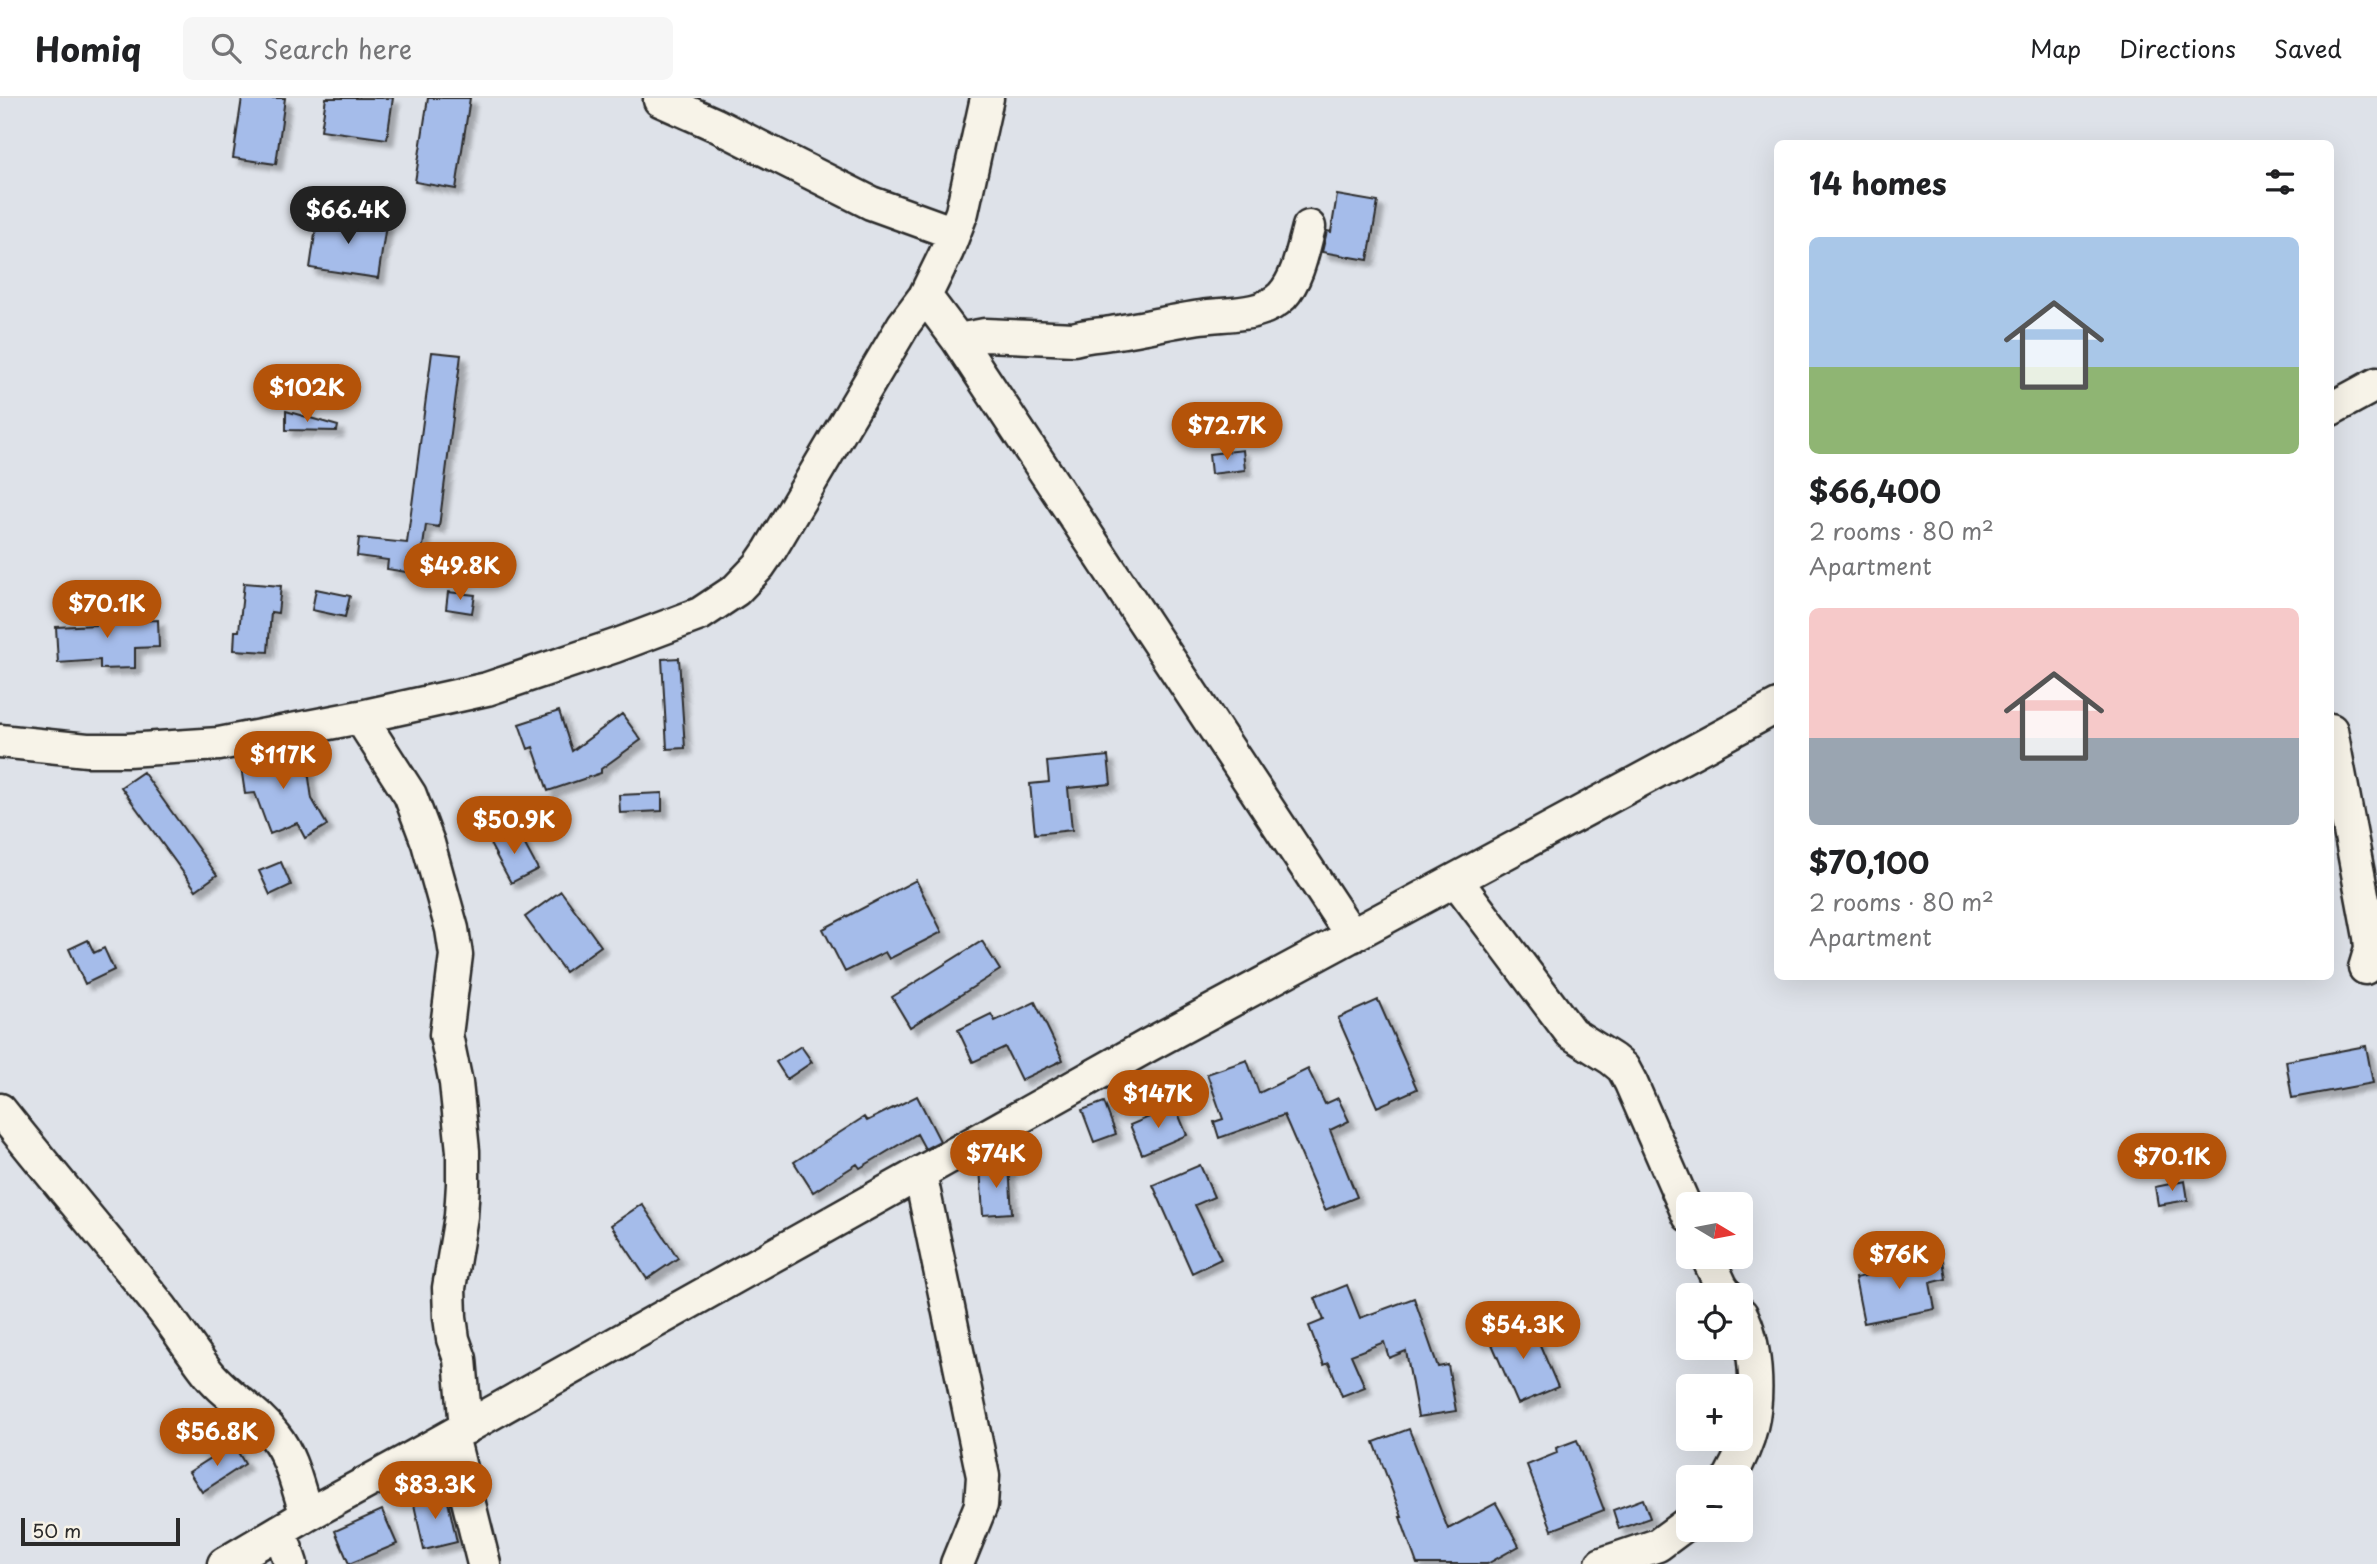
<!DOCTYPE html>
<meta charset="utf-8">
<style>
:root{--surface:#fff;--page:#f6f6f6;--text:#202124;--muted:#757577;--line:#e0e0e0;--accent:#b45309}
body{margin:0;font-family:"Playpen Sans",sans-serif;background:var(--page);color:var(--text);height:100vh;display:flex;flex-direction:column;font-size:26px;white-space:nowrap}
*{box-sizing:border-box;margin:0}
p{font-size:23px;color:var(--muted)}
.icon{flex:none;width:38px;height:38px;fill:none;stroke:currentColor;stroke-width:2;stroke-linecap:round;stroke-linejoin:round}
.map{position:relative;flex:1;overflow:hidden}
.sheet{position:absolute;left:1774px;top:42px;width:560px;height:840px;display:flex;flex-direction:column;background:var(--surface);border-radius:10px;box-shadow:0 7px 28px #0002}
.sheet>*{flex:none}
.needle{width:46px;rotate:100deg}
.tools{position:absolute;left:1676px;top:1094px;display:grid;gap:14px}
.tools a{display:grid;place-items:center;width:77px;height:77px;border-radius:10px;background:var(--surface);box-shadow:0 7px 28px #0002;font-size:35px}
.scale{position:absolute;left:21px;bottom:18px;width:159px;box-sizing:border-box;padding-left:7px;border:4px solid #2b2b2b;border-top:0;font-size:19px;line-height:24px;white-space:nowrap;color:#2b2b2b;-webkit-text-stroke:5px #f7f3e8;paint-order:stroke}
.price{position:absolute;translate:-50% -60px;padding:0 16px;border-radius:24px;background:var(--accent);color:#fff;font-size:23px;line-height:46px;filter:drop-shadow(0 2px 4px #0008)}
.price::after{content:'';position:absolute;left:50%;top:42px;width:21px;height:16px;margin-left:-10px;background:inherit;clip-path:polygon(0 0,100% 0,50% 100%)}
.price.current{background:#222;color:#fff}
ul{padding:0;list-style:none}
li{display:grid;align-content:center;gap:14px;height:371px;padding:0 35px}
li span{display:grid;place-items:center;height:217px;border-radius:10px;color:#555}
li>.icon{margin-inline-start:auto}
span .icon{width:126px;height:126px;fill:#fffc;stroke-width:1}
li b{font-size:30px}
h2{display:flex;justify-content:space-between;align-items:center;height:84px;padding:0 35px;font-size:30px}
header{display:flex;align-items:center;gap:42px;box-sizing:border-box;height:98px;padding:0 35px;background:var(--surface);border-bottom:2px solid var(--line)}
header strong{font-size:33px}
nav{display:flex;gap:38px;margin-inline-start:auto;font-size:24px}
.search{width:490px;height:63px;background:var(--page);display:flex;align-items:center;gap:18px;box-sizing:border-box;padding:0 24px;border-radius:10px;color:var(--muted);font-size:26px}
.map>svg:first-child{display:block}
.building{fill:#a5bcea;stroke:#2b2b2b;stroke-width:2;filter:url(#shadow)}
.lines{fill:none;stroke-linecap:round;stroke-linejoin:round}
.minor-casing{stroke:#2b2b2b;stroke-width:37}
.minor{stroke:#f7f3e8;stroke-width:32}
</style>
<header>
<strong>Homiq</strong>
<div class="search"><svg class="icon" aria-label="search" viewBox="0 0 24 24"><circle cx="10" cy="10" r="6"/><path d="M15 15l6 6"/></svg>Search here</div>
<nav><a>Map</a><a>Directions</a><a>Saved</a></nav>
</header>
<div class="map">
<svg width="2377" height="1466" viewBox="0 0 2377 1466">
<defs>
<filter id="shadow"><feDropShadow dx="6" dy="6" stdDeviation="2" flood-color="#0004"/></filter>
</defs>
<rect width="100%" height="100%" fill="#dee2e9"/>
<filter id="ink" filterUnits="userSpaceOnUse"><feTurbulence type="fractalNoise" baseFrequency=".0143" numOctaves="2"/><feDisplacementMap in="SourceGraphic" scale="14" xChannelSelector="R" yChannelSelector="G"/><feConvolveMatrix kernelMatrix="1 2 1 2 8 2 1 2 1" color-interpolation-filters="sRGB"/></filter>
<g filter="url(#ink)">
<path class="building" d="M 242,0 L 285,0 L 276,66 L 233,60 Z
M 326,0 L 393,0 L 387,41 L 321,32 Z
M 428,0 L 470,0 L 456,91 L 415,84 Z
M 1337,97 L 1378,104 L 1368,162 L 1322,154 L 1327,133 L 1331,134 Z
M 318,116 L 386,127 L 378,180 L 310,170 Z
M 432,254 L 461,257 L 439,429 L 426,427 L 419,476 L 387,471 L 388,462 L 357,458 L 359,440 L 407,445 Z
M 286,313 L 338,328 L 337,333 L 286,332 Z
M 1243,352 L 1245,372 L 1211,376 L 1209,356 Z
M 244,485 L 281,488 L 278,515 L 271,514 L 268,554 L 234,552 L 235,533 L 239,533 Z
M 316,491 L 350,498 L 345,519 L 312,512 Z
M 448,494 L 475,497 L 472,515 L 446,511 Z
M 119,509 L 120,524 L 158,522 L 159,549 L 135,550 L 135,570 L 100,571 L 100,562 L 58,565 L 56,529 L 96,527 L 96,510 Z
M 679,560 L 685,650 L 667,651 L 662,561 Z
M 559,613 L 572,653 L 622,616 L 641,642 L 601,671 L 601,675 L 548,693 L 533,649 L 528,651 L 519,626 Z
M 305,652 L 312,701 L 327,727 L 305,740 L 297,725 L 270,736 L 255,695 L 245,696 L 240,662 Z
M 1108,658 L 1111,686 L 1068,690 L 1072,732 L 1035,736 L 1030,686 L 1049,684 L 1047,664 Z
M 143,674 L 217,777 L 196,792 L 121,689 Z
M 662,695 L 662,713 L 620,715 L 619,697 Z
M 517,732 L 538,771 L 511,785 L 490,746 Z
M 281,764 L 291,787 L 270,797 L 259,773 Z
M 916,782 L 942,834 L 889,861 L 885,854 L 845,874 L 823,831 Z
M 561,793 L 601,848 L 565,874 L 525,819 Z
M 88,842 L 94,855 L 104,850 L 114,872 L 85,886 L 69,851 Z
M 982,843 L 1000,872 L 910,929 L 892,899 Z
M 1378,902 L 1417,991 L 1377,1009 L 1338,920 Z
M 1035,904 L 1063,962 L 1021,982 L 1005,949 L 973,964 L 958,932 L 991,916 L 995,923 Z
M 801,948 L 812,964 L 787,981 L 776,964 Z
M 2366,948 L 2373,985 L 2292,1000 L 2286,963 Z
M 1247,962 L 1259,995 L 1308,971 L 1325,1006 L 1338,1000 L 1349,1023 L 1330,1032 L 1357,1099 L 1325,1112 L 1284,1017 L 1219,1040 L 1214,1024 L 1223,1021 L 1207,976 Z
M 917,998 L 940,1043 L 925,1051 L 917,1036 L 860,1070 L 857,1066 L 813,1094 L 794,1064 L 864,1019 L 867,1023 Z
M 1104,1004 L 1116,1036 L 1094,1044 L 1082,1012 Z
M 1175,1008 L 1187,1037 L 1142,1056 L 1130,1027 Z
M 1009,1067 L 1012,1115 L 983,1117 L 980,1069 Z
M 1200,1067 L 1214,1099 L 1195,1107 L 1221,1161 L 1192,1175 L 1153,1087 Z
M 2185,1083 L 2188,1102 L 2158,1107 L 2155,1089 Z
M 642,1106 L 678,1160 L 647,1181 L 611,1127 Z
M 1943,1162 L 1946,1181 L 1930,1185 L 1935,1211 L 1864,1225 L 1855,1180 Z
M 1347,1187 L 1360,1220 L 1414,1200 L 1438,1269 L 1448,1267 L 1456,1313 L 1418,1319 L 1406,1253 L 1389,1260 L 1384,1244 L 1351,1257 L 1365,1289 L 1342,1298 L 1329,1265 L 1324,1267 L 1309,1228 L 1324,1222 L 1315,1200 Z
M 1528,1219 L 1558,1289 L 1518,1306 L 1488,1237 Z
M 1409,1331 L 1448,1431 L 1496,1405 L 1519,1448 L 1487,1466 L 1417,1466 L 1400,1419 L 1402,1419 L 1374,1344 Z
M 1577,1342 L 1604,1412 L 1552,1432 L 1527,1367 L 1557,1355 L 1556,1350 Z
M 233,1346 L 245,1366 L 202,1394 L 189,1374 Z
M 446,1395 L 457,1444 L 424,1452 L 413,1402 Z
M 1643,1401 L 1650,1420 L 1619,1431 L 1613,1412 Z
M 382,1412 L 397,1446 L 349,1466 L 335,1433 Z"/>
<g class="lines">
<g class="minor-casing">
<path id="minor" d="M 660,2 L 714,26 L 871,105 L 954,135
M 925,198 L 958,242 L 1352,838
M 958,242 L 985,237 L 1074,241 C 1087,237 1098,237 1111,235 C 1141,231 1171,223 1201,219 C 1228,215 1261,219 1282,198 C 1298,181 1303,151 1309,129
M 2331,311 L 2377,286
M 360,619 L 410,697 L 428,745 L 452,831 L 456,857 L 446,937 L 456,985 L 463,1053 L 463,1086 L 461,1118 L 449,1190 L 450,1219 L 453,1241 L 460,1261 L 466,1330
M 2331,632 L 2370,839 L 2371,850 L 2365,870
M 0,643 L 87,652 L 127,652 L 219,646 L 360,619 L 487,591 L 615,548 L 700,516 L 736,492 L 759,468 L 770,452 L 904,226 L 925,198 L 947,153 L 962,114 L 987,0
M 1456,782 L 1571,935 L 1612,961 L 1623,970 L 1631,985 L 1689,1118
M 0,1012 C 53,1079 109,1144 162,1211 C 177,1231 191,1252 206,1272 C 225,1298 256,1312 275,1338 C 292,1359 298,1392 307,1417
M 920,1075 L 983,1378 L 981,1407 L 957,1466
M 1707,1158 L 1721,1188 L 1727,1197
M 452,1338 L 484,1466
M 1730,1379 C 1739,1363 1747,1346 1751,1329 C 1759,1297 1756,1244 1741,1216
M 280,1433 L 291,1466
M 224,1466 L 307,1417 L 408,1362 L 1147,948 L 1778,608
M 1602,1466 L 1658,1447 L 1689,1424"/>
</g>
<use href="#minor" class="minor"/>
</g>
</g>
</svg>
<div class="tools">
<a><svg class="needle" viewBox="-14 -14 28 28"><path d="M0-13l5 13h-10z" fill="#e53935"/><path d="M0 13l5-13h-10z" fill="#757577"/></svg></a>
<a><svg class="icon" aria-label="locate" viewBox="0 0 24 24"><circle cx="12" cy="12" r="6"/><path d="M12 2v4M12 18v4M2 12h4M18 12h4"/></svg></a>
<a>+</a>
<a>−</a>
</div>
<div class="scale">50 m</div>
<b class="price current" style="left:348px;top:148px">$66.4K</b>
<b class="price" style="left:307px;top:326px">$102K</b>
<b class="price" style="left:1227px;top:364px">$72.7K</b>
<b class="price" style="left:460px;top:504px">$49.8K</b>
<b class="price" style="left:107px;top:542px">$70.1K</b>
<b class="price" style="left:283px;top:693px">$117K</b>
<b class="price" style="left:514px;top:758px">$50.9K</b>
<b class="price" style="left:1158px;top:1032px">$147K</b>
<b class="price" style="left:996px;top:1092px">$74K</b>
<b class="price" style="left:2172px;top:1095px">$70.1K</b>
<b class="price" style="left:1899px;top:1193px">$76K</b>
<b class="price" style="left:1523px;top:1263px">$54.3K</b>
<b class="price" style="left:217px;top:1370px">$56.8K</b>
<b class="price" style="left:435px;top:1423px">$83.3K</b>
<section class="sheet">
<h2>14 homes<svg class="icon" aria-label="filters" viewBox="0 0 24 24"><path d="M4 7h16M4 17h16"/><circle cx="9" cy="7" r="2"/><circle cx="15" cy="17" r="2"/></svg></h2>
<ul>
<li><span style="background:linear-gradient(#a9c7e8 60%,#8fb573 0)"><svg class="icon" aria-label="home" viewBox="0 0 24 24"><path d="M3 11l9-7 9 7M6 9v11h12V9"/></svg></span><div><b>$66,400</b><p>2 rooms · 80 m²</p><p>Apartment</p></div></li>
<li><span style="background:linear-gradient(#f6c9c9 60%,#9aa5b1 0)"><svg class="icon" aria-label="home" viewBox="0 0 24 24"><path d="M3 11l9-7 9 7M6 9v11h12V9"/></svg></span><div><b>$70,100</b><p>2 rooms · 80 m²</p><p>Apartment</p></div></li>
</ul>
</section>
</div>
